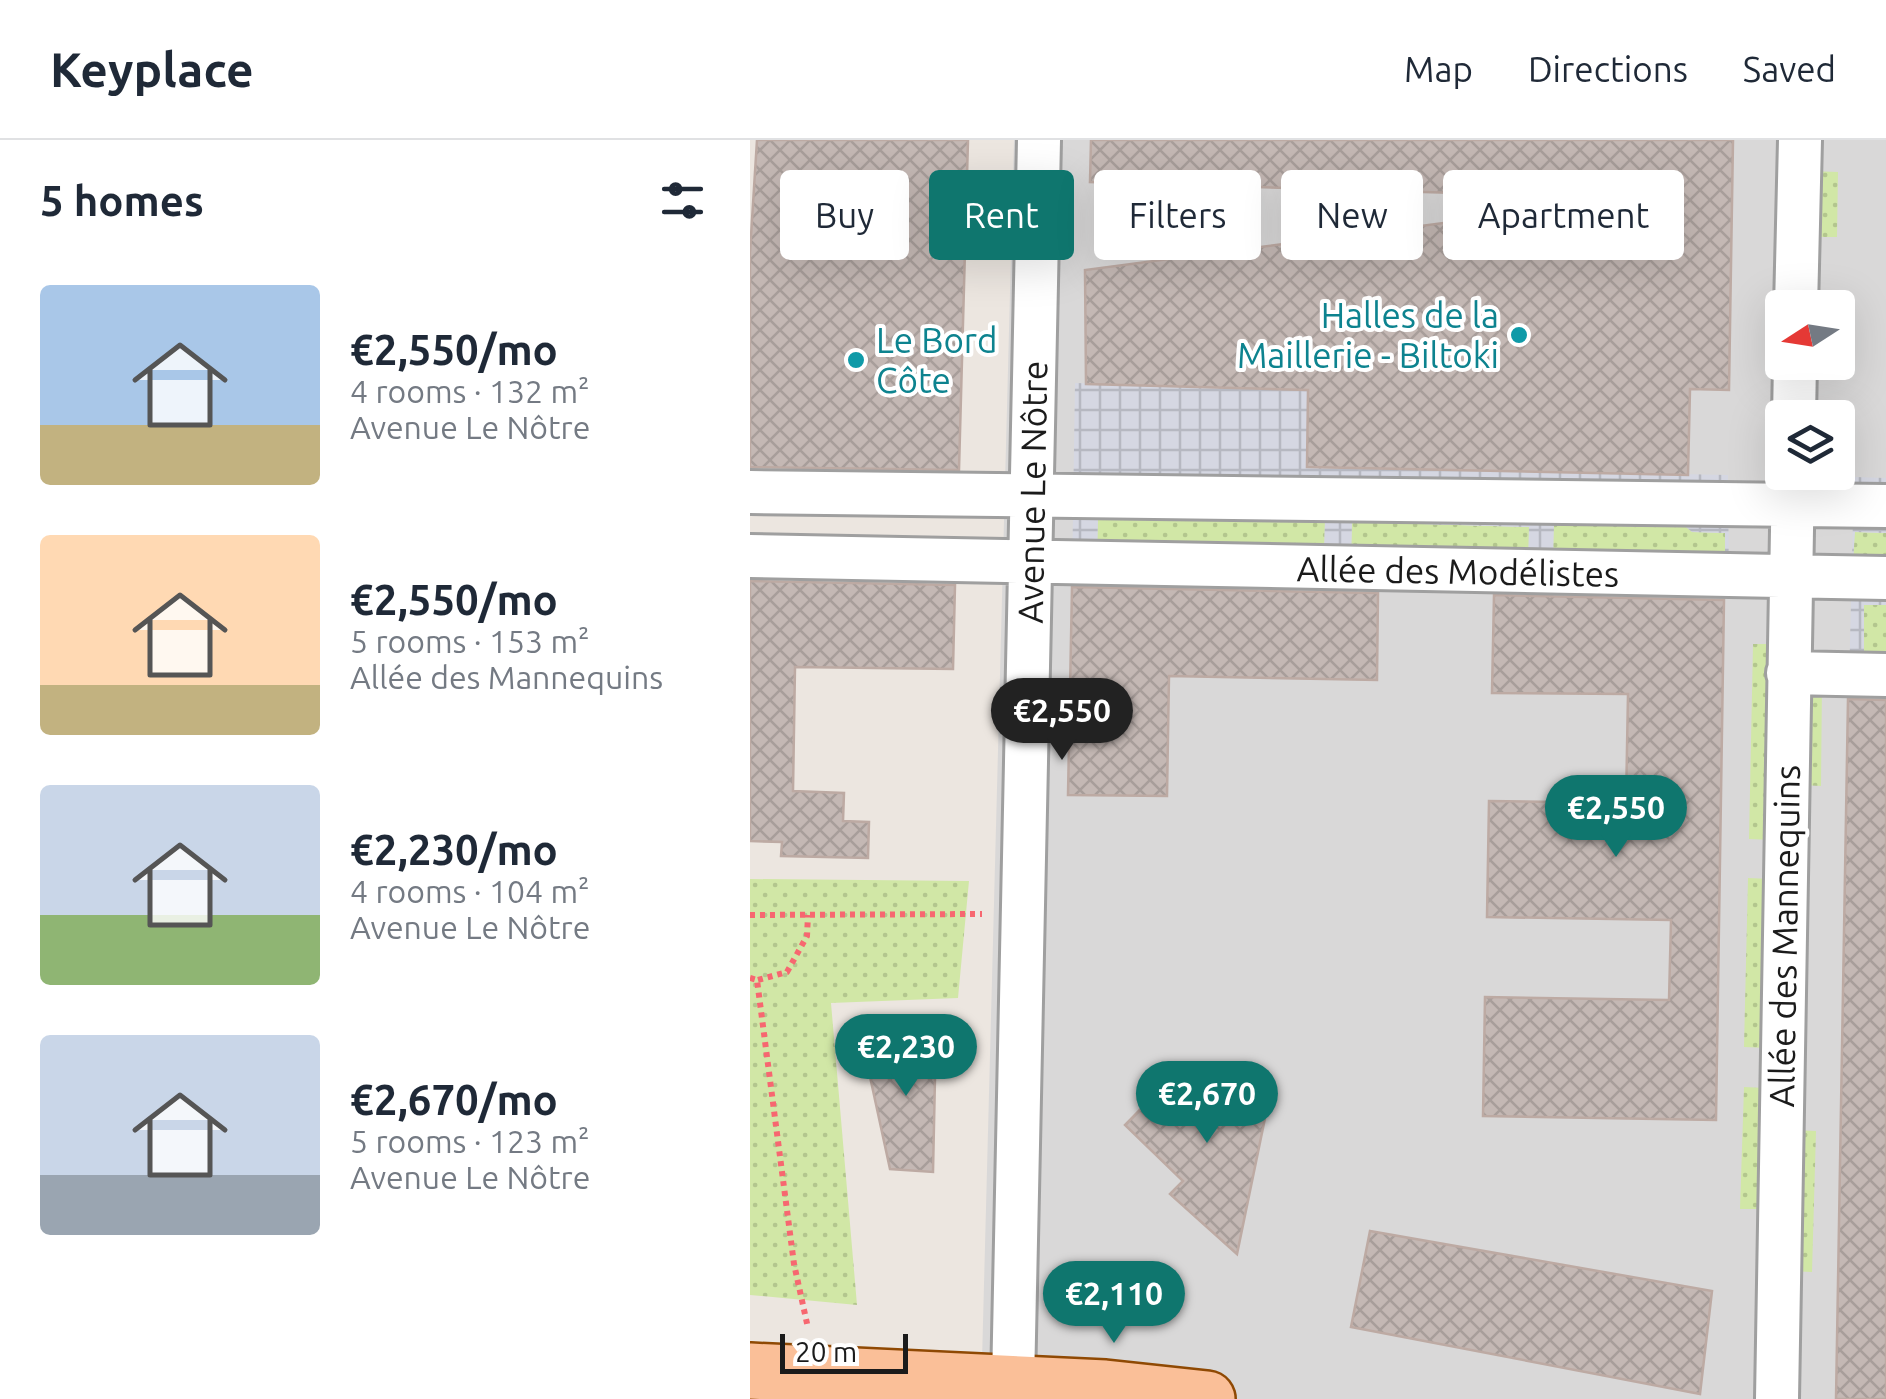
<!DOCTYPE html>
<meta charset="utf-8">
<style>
:root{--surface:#fff;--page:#f6f6f7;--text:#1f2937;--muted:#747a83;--line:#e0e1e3;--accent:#0f766e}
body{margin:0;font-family:Ubuntu,sans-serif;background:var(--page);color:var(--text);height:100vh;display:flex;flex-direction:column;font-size:38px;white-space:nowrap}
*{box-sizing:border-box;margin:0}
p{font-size:32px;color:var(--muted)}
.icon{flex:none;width:55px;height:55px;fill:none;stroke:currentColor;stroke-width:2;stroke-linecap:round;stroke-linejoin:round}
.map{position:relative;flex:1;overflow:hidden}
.drawer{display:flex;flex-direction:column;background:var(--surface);width:750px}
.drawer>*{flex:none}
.hud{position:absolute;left:30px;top:30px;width:950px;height:90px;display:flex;gap:20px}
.needle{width:65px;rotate:258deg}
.buttons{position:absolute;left:1015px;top:150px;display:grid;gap:20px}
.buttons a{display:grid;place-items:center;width:90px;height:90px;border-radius:10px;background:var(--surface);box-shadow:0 10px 40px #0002;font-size:50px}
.scale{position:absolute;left:30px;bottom:25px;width:128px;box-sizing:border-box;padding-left:10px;border:5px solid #1b1b1b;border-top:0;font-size:28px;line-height:35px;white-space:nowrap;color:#1b1b1b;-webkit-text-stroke:8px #fff;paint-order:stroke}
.price{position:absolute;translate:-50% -85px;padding:0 22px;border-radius:35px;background:var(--accent);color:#fff;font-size:32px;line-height:65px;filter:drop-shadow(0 2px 5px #0008)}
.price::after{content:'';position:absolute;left:50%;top:60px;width:30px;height:22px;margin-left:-15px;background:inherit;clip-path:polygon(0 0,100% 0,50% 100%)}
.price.selected{background:#222;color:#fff}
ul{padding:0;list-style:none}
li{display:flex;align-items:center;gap:30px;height:250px;padding:0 40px}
li span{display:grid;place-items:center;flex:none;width:280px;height:200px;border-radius:10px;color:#555}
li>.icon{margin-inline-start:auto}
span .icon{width:120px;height:120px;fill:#fffc;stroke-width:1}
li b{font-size:42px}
h2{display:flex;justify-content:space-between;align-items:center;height:120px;padding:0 40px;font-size:42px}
.tag{padding:0 35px;border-radius:10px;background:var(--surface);box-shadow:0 10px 40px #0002;font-size:35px;line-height:90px}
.tag.selected{background:var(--accent);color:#fff}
header{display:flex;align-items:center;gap:60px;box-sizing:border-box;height:140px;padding:0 50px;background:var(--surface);border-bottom:2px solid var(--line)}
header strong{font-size:48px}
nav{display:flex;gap:55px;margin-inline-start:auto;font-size:35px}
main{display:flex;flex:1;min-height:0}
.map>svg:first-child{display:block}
.residential{fill:#d9d8d8;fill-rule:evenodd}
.grass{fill:url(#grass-dots)}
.plaza{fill:url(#plaza-grid);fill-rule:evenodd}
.building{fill:url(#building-cross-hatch);stroke:#bdaaa3;stroke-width:2.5}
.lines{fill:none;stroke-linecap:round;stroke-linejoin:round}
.minor-casing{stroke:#9f9f9f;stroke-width:48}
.major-casing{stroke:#8f4903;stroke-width:60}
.path{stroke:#f76770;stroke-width:6;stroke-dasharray:5 5;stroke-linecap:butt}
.minor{stroke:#fff;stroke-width:42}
.major{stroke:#fabf98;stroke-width:55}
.culture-dot{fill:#0f9aa8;stroke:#fff;stroke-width:4}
.labels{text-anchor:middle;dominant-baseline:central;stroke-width:8;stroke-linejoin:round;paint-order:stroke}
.culture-label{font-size:35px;fill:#0d838f;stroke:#fff;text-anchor:end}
.street-label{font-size:35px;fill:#1b1b1b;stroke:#fff}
</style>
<header>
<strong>Keyplace</strong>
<nav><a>Map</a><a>Directions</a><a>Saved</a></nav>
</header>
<main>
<section class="drawer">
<h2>5 homes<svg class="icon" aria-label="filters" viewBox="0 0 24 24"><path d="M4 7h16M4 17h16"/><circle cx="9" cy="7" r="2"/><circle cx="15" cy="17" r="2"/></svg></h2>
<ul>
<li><span style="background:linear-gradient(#a9c7e8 70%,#c2b280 0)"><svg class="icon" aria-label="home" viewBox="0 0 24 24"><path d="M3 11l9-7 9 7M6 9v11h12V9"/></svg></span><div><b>€2,550/mo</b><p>4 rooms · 132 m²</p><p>Avenue Le Nôtre</p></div></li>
<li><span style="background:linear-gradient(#ffd9b3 75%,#c2b280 0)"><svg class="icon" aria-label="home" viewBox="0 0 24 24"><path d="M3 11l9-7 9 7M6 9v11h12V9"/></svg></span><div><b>€2,550/mo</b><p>5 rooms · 153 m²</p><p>Allée des Mannequins</p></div></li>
<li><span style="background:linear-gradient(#c9d6e8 65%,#8fb573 0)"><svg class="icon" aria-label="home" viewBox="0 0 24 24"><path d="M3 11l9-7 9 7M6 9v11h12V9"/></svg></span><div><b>€2,230/mo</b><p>4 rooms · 104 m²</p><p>Avenue Le Nôtre</p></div></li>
<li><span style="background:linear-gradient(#c9d6e8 70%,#9aa5b1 0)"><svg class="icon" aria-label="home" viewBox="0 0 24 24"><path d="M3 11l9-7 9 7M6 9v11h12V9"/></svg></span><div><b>€2,670/mo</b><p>5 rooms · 123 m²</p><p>Avenue Le Nôtre</p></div></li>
</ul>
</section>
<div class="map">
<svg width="1136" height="1259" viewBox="0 0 1136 1259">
<defs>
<pattern id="grass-dots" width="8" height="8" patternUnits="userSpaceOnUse" patternTransform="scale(2.5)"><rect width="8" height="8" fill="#d1e7a6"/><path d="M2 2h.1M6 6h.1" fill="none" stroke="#b3c68e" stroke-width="1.8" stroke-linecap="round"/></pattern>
<pattern id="plaza-grid" width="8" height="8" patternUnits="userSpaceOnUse" patternTransform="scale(2.5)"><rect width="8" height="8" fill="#d5d7e2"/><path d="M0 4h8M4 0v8" fill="none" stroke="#b6b8c1"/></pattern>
<pattern id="building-cross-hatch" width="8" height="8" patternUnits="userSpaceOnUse" patternTransform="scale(2.5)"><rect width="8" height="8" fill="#c4b8b4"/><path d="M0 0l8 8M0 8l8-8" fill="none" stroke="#a89e9a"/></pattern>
</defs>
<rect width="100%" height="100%" fill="#ece6e0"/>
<path class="residential" d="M 264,0 L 1136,0 L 1136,1259 L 231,1259 ZM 1032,168 L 1088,168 L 1088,222 L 1032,222 ZM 1032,278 L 1088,278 L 1088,332 L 1032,332 Z"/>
<path class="grass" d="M 1059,31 L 1088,32 L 1087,97 L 1058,97 Z
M 348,375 L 575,379 L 574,419 L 347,415 Z
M 602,382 L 780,387 L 778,421 L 601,415 Z
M 803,385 L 936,387 L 942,392 L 975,393 L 975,425 L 803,422 Z
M 1104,392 L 1136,393 L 1136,424 L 1103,423 Z
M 1114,465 L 1136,465 L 1136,514 L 1113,514 Z
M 1003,504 L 1026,504 L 1022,700 L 999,699 Z
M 1049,544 L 1072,544 L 1071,646 L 1049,645 Z
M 998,738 L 1021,739 L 1017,908 L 994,907 Z
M 0,739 L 219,741 L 208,858 L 81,863 L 107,1165 L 0,1155 Z
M 994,947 L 1016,948 L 1014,1069 L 990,1069 Z
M 1044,990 L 1066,991 L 1062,1132 L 1039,1131 Z"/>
<path class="plaza" d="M 325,243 L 558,250 L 558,327 L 978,335 L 979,455 L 322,438 ZM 348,375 L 575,380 L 574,419 L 347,414 ZM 602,382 L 779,387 L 778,420 L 601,415 ZM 804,385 L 936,387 L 942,392 L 975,393 L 975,424 L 803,422 Z
M 1104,337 L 1136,338 L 1136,393 L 1105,392 L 1103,422 L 1136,424 L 1136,465 L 1114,465 L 1114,514 L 1099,544 Z"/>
<path class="building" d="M 7,0 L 218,0 L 209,330 L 0,327 L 0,112 Z
M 341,0 L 983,0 L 979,250 L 940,249 L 938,335 L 557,327 L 558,250 L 336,244 L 335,130 L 709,81 L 707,53 L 340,42 Z
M 0,441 L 205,445 L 203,529 L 45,527 L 43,651 L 94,653 L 93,681 L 119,682 L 118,718 L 31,716 L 32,702 L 0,701 Z
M 322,447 L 628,453 L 627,540 L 419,536 L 417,656 L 318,655 Z
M 744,455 L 974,460 L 966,980 L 733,976 L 735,857 L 919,860 L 921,780 L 737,777 L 739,661 L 876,663 L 878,554 L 742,553 Z
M 1098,559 L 1136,560 L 1136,1259 L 1086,1259 Z
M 186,891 L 183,1032 L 140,1029 L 114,909 Z
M 428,931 L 520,954 L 487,1114 L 420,1054 L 433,1041 L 375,985 Z
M 620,1091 L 962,1151 L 950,1254 L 601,1187 Z"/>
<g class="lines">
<g class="minor-casing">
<path id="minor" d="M 1046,168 L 1050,0
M 1044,278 L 1045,222
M 0,352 L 1136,366
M 0,416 L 1136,438
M 1038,533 L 1136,535
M 263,1244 L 289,0
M 1027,1259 L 1043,332"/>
</g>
<g class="major-casing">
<path id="major" d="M 0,1231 L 355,1248 L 457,1259"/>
</g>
<path class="path" d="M 0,775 L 232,774
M 0,838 L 7,840 L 44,1124 L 58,1188
M 8,840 L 37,832 L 57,796 L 58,775"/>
<use href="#minor" class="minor"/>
<use href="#major" class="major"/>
</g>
<g class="culture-dot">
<circle cx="769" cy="195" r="10"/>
<circle cx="106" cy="220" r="10"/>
</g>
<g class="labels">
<g class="culture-label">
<text x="749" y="175">Halles de la<tspan x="749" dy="40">Maillerie - Biltoki</tspan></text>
<text x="126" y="200" text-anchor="start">Le Bord<tspan x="126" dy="40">Côte</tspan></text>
</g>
<g class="street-label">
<text transform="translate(282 352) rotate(-89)">Avenue Le Nôtre</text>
<text transform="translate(708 431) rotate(1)">Allée des Modélistes</text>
<text transform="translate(1034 796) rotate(-89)">Allée des Mannequins</text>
</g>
</g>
</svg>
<div class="buttons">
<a><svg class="needle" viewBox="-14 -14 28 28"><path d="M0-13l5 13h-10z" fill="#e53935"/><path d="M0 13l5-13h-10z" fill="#747a83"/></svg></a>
<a><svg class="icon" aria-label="layers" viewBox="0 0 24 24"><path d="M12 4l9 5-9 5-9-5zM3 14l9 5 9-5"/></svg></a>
</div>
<div class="scale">20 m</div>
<b class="price selected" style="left:312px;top:623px">€2,550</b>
<b class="price" style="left:866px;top:720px">€2,550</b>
<b class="price" style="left:156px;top:959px">€2,230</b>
<b class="price" style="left:457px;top:1006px">€2,670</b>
<b class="price" style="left:364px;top:1206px">€2,110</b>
<div class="hud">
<a class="tag">Buy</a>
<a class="tag selected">Rent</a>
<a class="tag">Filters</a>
<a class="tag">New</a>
<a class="tag">Apartment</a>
</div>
</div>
</main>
